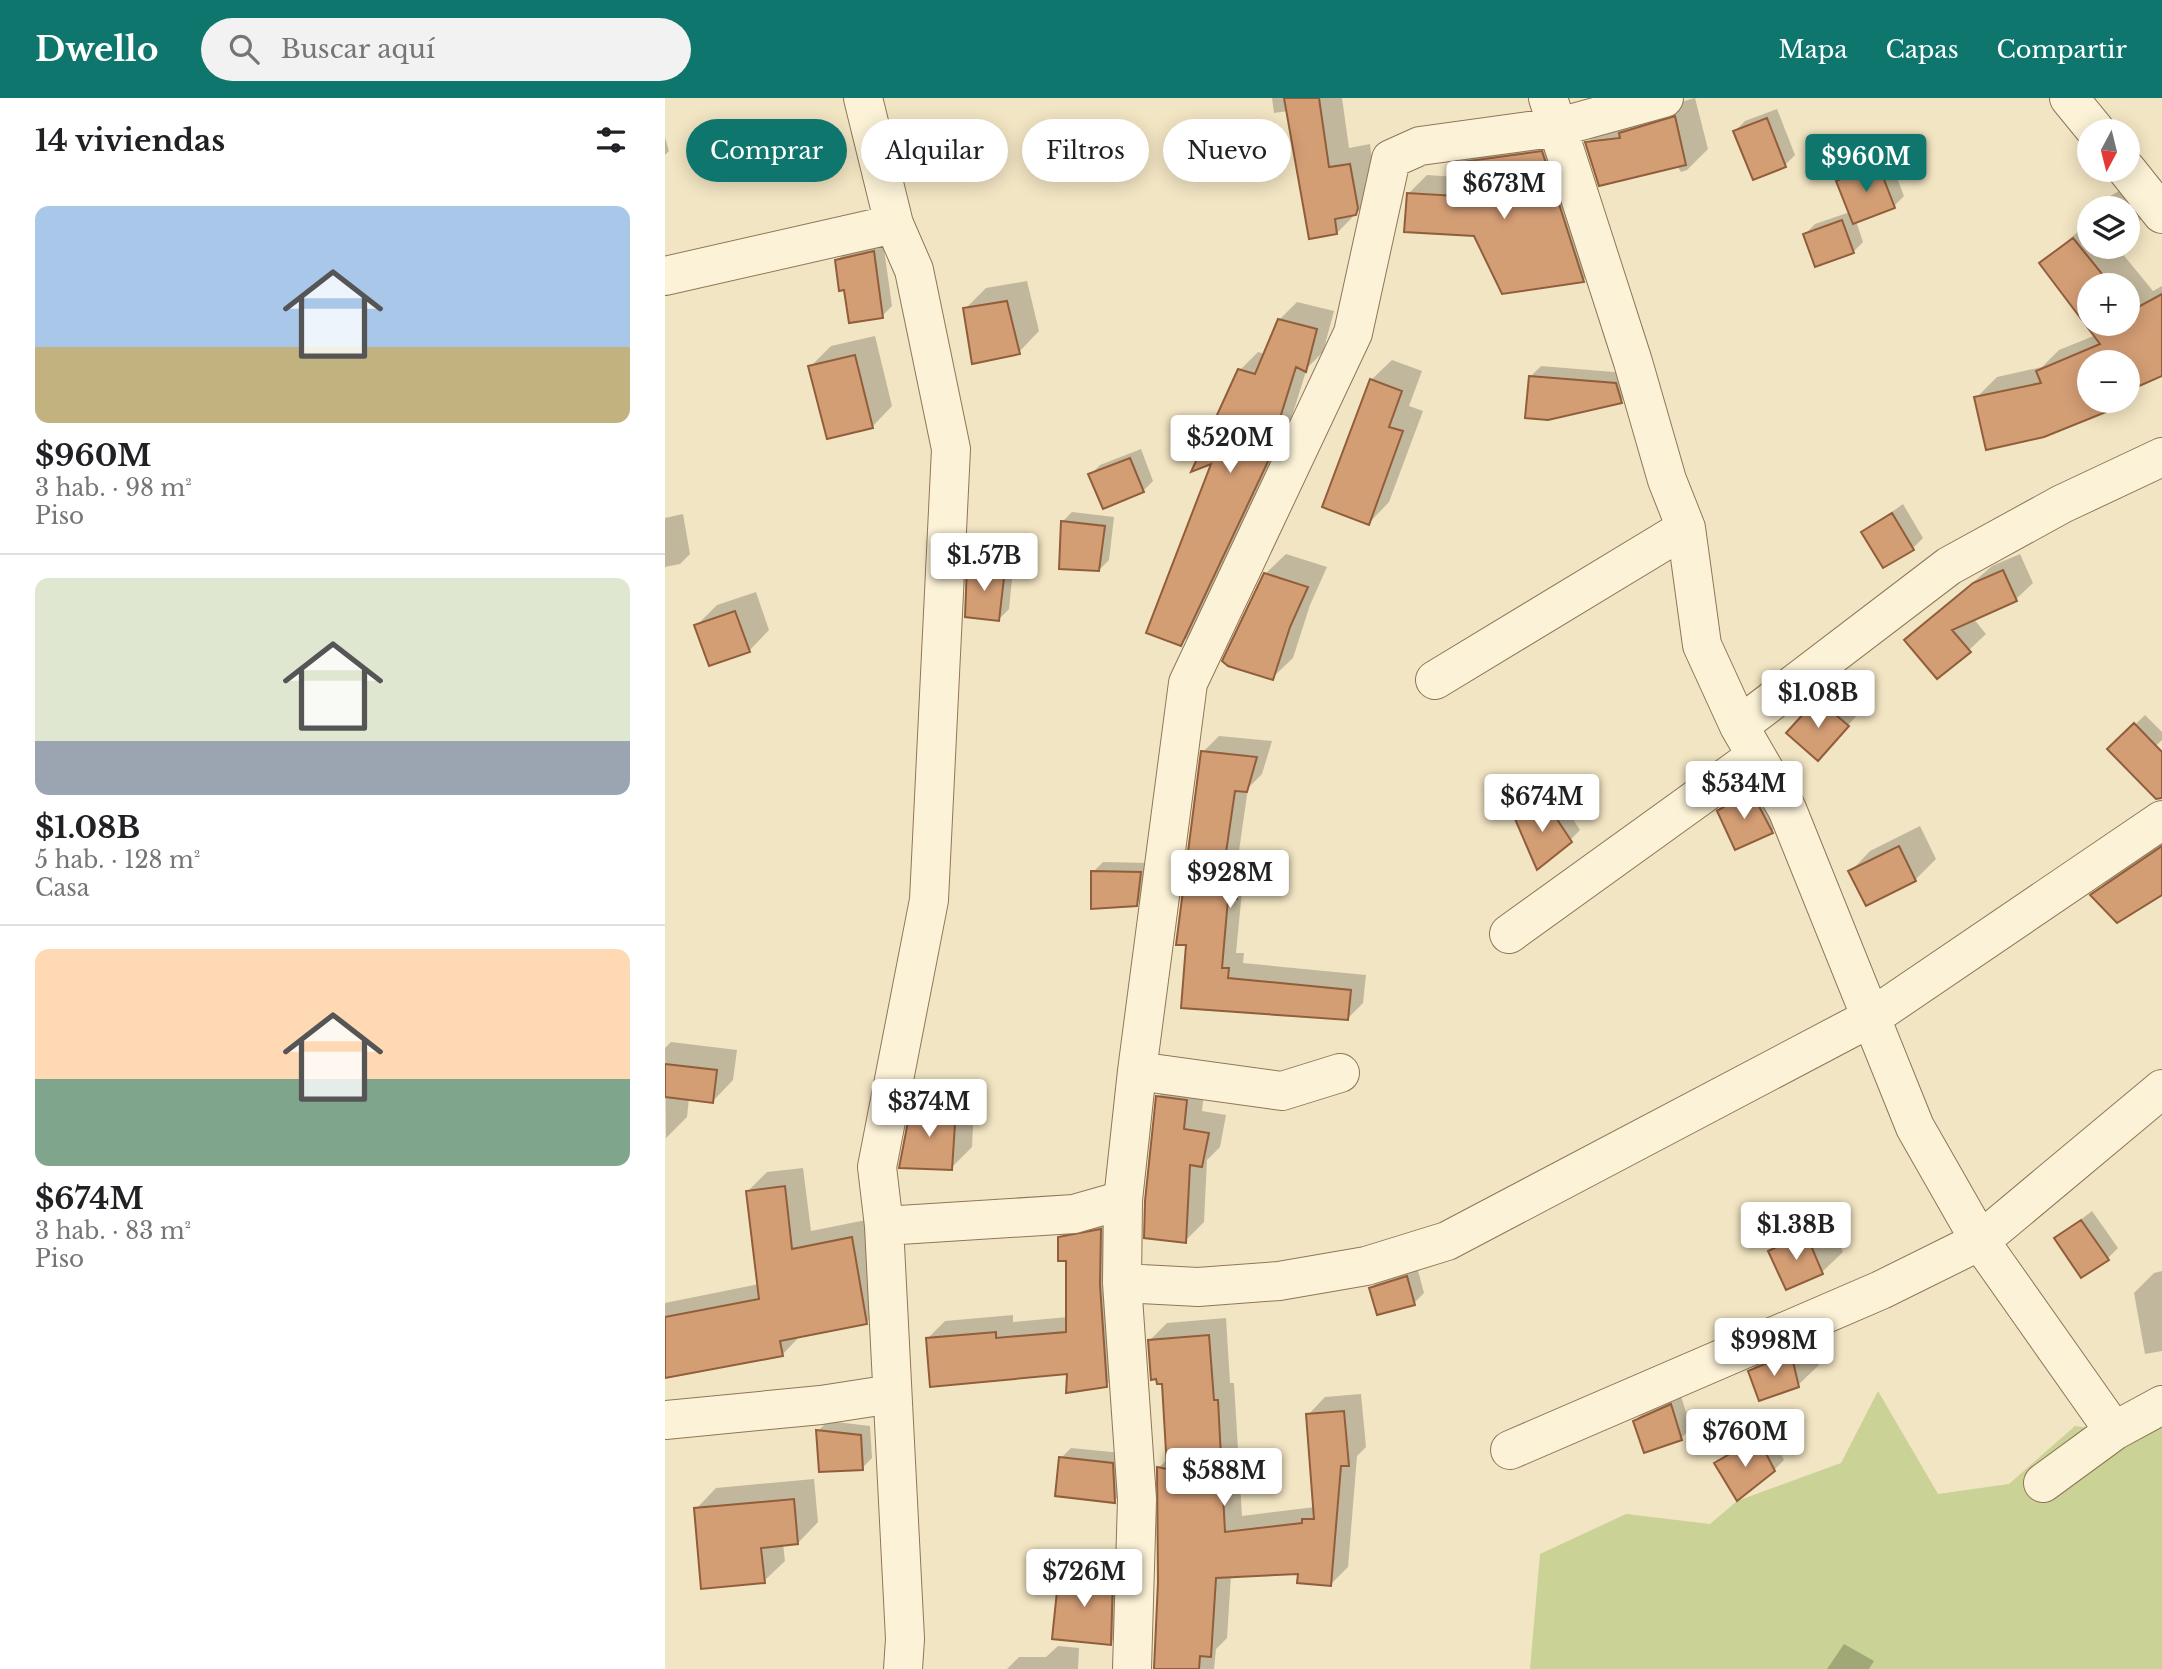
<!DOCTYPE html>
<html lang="es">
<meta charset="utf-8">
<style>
:root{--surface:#fff;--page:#f2f2f2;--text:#202124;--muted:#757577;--line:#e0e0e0;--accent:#0f766e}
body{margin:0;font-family:"Libre Baskerville",serif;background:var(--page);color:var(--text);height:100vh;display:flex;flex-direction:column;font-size:26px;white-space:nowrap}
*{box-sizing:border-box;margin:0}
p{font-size:23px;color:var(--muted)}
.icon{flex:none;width:38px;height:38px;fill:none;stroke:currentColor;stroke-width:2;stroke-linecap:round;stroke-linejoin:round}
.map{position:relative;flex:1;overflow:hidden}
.drawer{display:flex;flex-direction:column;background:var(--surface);width:665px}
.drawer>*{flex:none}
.top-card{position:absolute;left:21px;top:21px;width:665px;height:63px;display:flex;gap:14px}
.needle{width:46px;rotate:187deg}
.tools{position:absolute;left:1412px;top:21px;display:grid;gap:14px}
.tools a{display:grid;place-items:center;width:63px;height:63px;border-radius:50%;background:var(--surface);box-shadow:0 4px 18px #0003;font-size:35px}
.price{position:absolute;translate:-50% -60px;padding:0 16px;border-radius:7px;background:#fff;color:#222;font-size:23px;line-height:46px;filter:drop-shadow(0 2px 4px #0008)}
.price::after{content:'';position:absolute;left:50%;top:42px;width:21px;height:16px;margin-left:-10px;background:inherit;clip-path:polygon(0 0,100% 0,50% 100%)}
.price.current{background:var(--accent);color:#fff}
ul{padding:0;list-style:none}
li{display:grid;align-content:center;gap:14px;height:371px;padding:0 35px}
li+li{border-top:2px solid var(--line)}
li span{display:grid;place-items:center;height:217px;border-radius:14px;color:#555}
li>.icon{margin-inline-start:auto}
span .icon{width:126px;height:126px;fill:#fffc;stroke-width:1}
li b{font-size:30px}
h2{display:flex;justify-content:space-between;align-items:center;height:84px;padding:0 35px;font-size:30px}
.tag{padding:0 24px;border-radius:32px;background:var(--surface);box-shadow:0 4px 18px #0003;font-size:24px;line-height:63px}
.tag.current{background:var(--accent);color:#fff}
header{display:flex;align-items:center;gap:42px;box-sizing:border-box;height:98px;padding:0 35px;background:var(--accent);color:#fff}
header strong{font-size:33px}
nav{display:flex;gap:38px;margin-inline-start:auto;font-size:24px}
.search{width:490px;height:63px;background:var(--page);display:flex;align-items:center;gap:18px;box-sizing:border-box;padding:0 24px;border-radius:38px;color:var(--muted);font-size:26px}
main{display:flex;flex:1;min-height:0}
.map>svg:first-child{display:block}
.green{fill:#cad295}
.shadow{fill:#0003;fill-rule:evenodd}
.building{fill:#d49e75;stroke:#915e3b;stroke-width:2}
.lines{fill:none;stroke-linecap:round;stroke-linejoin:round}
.minor-casing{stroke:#8f7657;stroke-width:40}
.minor{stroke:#fcf2d7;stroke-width:38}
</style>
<header>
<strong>Dwello</strong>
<div class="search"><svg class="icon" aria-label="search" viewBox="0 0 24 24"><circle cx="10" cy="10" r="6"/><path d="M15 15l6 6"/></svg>Buscar aquí</div>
<nav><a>Mapa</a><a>Capas</a><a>Compartir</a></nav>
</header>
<main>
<section class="drawer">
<h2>14 viviendas<svg class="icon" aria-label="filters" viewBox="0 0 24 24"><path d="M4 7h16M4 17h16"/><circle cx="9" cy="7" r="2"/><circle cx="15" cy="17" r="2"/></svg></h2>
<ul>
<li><span style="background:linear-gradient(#a9c7e8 65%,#c2b280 0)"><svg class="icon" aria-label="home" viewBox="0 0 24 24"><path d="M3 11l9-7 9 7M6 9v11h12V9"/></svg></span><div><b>$960M</b><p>3 hab. · 98 m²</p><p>Piso</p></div></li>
<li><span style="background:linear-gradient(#dfe7d0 75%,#9aa5b1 0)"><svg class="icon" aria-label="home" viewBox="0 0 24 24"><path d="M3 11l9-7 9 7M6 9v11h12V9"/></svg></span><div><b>$1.08B</b><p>5 hab. · 128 m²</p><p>Casa</p></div></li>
<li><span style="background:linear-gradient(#ffd9b3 60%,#7fa58c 0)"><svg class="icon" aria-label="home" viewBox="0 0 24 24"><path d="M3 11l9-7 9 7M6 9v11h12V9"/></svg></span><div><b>$674M</b><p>3 hab. · 83 m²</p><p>Piso</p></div></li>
</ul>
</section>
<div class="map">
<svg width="1497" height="1571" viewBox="0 0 1497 1571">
<rect width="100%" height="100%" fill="#f2e5c3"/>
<path class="green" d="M 1213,1293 L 1273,1396 L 1344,1386 L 1410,1328 L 1478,1337 L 1497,1328 L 1497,1571 L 865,1571 L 875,1456 L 961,1416 L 1045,1426 L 1072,1403 L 1176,1365 Z"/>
<path class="shadow" d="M 607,0 L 677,0 L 684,50 L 705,46 L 711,95 L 672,135 L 623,13 L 609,15 Z
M 1030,0 L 1043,51 L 1022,72 L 1016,74 L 1012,68 L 922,45 L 943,24 Z
M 1112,11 L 1130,57 L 1120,67 L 1070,33 L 1080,23 Z
M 895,36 L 937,164 L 918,182 L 811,136 L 744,95 L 762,77 L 792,79 L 791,66 L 809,48 Z
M 0,39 L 4,53 L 0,57 Z
M 1223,57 L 1239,98 L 1229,108 L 1191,123 L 1198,144 L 1188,154 L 1140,136 L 1150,126 L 1185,114 L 1173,83 L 1183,73 Z
M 1464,87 L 1483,115 L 1473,124 L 1463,130 L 1463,110 L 1425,110 Z
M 1424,111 L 1424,149 L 1452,149 L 1488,193 L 1497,188 L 1497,276 L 1475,286 L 1463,298 L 1463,264 L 1424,264 L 1424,303 L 1458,303 L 1455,306 L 1311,300 L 1332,279 L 1377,269 L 1394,252 L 1431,237 L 1376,165 L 1422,126 L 1418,117 ZM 1424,187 L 1463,187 L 1463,226 L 1424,226 Z
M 218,144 L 227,208 L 217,218 L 180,190 L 172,163 L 182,152 Z
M 362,183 L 374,233 L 354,254 L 300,211 L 321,190 Z
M 632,204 L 669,213 L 658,254 L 642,270 L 627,318 L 632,320 L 534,528 L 516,546 L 549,363 L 575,272 L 593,254 L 600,256 L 614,222 Z
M 210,238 L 227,308 L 207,329 L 145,269 L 166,248 Z
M 727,262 L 757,273 L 744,308 L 758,313 L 724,404 L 704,425 L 706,282 Z
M 876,268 L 961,275 L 966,293 L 956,303 L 866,278 Z
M 476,351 L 488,383 L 478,393 L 425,377 L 435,367 Z
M 1238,406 L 1258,440 L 1248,450 L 1219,468 L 1198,435 Z
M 407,414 L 449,419 L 444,462 L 434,472 L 397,424 Z
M 18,416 L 25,456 L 15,466 L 0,469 L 0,420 Z
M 621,456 L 662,469 L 645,507 L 628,560 L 607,580 L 600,476 Z
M 1355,456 L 1368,485 L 1351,501 L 1308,520 L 1321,536 L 1304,552 L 1241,542 L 1327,468 Z
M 314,458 L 349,462 L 344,511 L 334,521 L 304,468 Z
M 91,494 L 104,532 L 84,553 L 31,528 L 52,507 Z
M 1163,592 L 1192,617 L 1163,651 L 1124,635 Z
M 1480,617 L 1497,634 L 1497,642 L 1466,672 L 1445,651 Z
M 554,638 L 607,643 L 597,676 L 583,690 L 573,760 L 587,760 L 587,783 L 577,793 L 571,855 L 579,855 L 578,865 L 701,877 L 698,905 L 682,921 L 518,909 L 538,654 Z
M 1097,684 L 1117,723 L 1107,733 L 1054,713 L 1064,703 Z
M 891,695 L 915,732 L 905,742 L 852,721 L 862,711 Z
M 1255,728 L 1271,761 L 1250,782 L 1201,806 L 1185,774 L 1205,753 Z
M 1497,744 L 1497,795 L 1428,797 L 1448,777 Z
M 438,764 L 485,765 L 481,796 L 471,806 L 428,774 Z
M 6,944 L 72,952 L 68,982 L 48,1003 L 24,1000 L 22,1019 L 1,1040 L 0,950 Z
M 512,980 L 540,984 L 537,1013 L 561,1017 L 555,1049 L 542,1062 L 539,1124 L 520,1143 L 493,999 Z
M 269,988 L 310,990 L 307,1049 L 286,1070 L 248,1009 Z
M 138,1070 L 146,1133 L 206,1121 L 220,1206 L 201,1225 L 136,1237 L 117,1257 L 0,1278 L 0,1205 L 94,1186 L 83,1093 L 102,1074 Z
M 1427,1113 L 1453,1150 L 1443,1160 L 1391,1141 Z
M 453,1115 L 459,1270 L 441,1287 L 404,1274 L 262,1241 L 280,1223 L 348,1217 L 348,1224 L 403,1219 L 402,1161 L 395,1140 L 412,1122 Z
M 1161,1117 L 1178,1154 L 1157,1174 L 1122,1190 L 1105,1154 L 1126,1133 Z
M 752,1169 L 759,1195 L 749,1205 L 706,1190 L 716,1180 Z
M 1497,1173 L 1497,1253 L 1480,1256 L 1469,1195 L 1489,1175 Z
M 561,1220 L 565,1285 L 569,1285 L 577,1418 L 650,1409 L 643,1317 L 660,1299 L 696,1296 L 701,1349 L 692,1358 L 683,1469 L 666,1486 L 635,1474 L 566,1477 L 562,1540 L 551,1551 L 549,1571 L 489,1571 L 495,1484 L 493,1370 L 503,1361 L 499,1284 L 485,1242 L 502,1225 Z
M 1146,1236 L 1154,1267 L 1133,1287 L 1085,1273 L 1106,1253 Z
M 1016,1298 L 1026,1330 L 1016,1340 L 970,1323 L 980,1313 Z
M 163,1323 L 205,1328 L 207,1360 L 197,1370 L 153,1333 Z
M 1104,1331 L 1119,1362 L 1109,1372 L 1051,1366 L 1061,1356 Z
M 406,1350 L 457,1355 L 459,1393 L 449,1403 L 396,1360 Z
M 149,1381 L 153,1424 L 133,1445 L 118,1446 L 120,1463 L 99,1483 L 31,1411 L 51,1390 Z
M 406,1464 L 457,1470 L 455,1535 L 445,1545 L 396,1474 Z
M 1179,1546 L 1209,1563 L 1204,1571 L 1162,1571 Z
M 393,1548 L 414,1550 L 413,1571 L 342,1571 L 354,1559 L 381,1559 Z"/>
<path class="building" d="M 619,0 L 654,0 L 664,69 L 685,66 L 693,110 L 691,117 L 670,121 L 672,136 L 644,141 Z
M 1010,18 L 1021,67 L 934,88 L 920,44 L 955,40 L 954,35 Z
M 1102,20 L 1121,69 L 1088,82 L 1068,33 Z
M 877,53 L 919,184 L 837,196 L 809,138 L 739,134 L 742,95 L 791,98 L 789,65 Z
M 1213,66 L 1230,110 L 1188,126 L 1171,83 Z
M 1177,122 L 1189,155 L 1150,169 L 1138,136 Z
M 1408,140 L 1446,187 L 1424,187 L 1424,226 L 1463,226 L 1463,209 L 1466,213 L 1497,196 L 1497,278 L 1463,293 L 1463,264 L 1424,264 L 1424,303 L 1454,303 L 1456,308 L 1379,339 L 1321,352 L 1309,299 L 1376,285 L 1371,273 L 1435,246 L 1374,165 Z
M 209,153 L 218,220 L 184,225 L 179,192 L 174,193 L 170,162 Z
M 342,203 L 355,256 L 307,266 L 298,210 Z
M 613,221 L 652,231 L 641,274 L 631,269 L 610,336 L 615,338 L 516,548 L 481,535 L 546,366 L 526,374 L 573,271 L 590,276 Z
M 190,257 L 208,330 L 162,341 L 143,268 Z
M 864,278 L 951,285 L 957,305 L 883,322 L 860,320 Z
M 705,281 L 737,293 L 724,329 L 738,333 L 704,427 L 657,409 Z
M 465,360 L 479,394 L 438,411 L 423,376 Z
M 1227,415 L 1249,452 L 1218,470 L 1196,434 Z
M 396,423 L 440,428 L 434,473 L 394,471 Z
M 302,467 L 340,471 L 334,523 L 300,519 Z
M 1338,472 L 1352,503 L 1287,532 L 1306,554 L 1272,581 L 1239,542 L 1308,485 Z
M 599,475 L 643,489 L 625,529 L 608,582 L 563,568 L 557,563 Z
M 70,513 L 85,554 L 44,568 L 29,527 Z
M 1152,601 L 1184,628 L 1153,663 L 1121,635 Z
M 1469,625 L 1497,654 L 1497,700 L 1491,701 L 1442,651 Z
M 536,653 L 592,659 L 582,694 L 570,693 L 558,775 L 572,776 L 572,801 L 563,801 L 557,870 L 564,870 L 563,880 L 686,892 L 683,922 L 516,910 L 521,847 L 511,847 Z
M 1086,693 L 1108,735 L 1070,752 L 1052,713 Z
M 880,703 L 907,744 L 872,772 L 850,721 Z
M 1234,748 L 1251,783 L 1201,808 L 1183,773 Z
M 1497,748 L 1497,797 L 1452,825 L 1425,797 Z
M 426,773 L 476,774 L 472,808 L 426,811 Z
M 0,966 L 52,972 L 48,1005 L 0,999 Z
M 491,998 L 522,1002 L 519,1031 L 544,1035 L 537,1069 L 525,1067 L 521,1145 L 479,1140 L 480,1103 Z
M 246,1008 L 291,1010 L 287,1072 L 234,1070 Z
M 120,1088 L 127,1151 L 187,1139 L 202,1226 L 115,1243 L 118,1258 L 0,1280 L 0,1219 L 94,1201 L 81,1093 Z
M 1416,1122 L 1444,1162 L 1416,1180 L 1389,1140 Z
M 436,1131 L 435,1187 L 442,1289 L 401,1295 L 402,1276 L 265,1289 L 261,1240 L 331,1234 L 331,1240 L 401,1234 L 401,1163 L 393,1163 L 393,1139 Z
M 1141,1136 L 1158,1176 L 1121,1192 L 1103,1153 Z
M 742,1178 L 750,1207 L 712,1217 L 704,1190 Z
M 544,1237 L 549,1302 L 553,1302 L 560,1434 L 637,1425 L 637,1421 L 649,1421 L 641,1316 L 679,1313 L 684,1368 L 676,1368 L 666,1488 L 632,1485 L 633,1476 L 551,1480 L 546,1559 L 535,1558 L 534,1571 L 489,1571 L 493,1484 L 492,1369 L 502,1371 L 497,1286 L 492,1286 L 491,1281 L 486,1282 L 483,1242 Z
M 1126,1255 L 1134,1289 L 1094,1303 L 1083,1273 Z
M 1006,1306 L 1017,1342 L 979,1355 L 968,1323 Z
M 151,1332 L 196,1337 L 198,1372 L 154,1374 Z
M 1093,1340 L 1110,1373 L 1072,1403 L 1049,1365 Z
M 394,1359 L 448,1365 L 450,1405 L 390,1398 Z
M 129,1401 L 133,1446 L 96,1450 L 100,1485 L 36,1491 L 29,1410 Z
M 394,1474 L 448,1479 L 446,1547 L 387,1541 Z"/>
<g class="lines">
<g class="minor-casing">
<path id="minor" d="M 198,0 L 229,126 L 249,172 L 286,351 L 264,802 L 212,1069 L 219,1128 L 240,1541 L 238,1571
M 883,0 L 968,264 L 1002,382 L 1021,430 L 1037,547 L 1074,628 L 1122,711 L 1250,1029 L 1315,1143 L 1449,1333
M 1404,0 L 1431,33
M 1462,72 L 1497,116
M 0,178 L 229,126
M 770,582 L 1021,430
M 1074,628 L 1284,468 L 1397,406 L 1497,359
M 844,836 L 1091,658
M 472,973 L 617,993 L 675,975
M 219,1128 L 409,1116 L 458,1102
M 457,1185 L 533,1189 L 614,1183 L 701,1168 L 782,1143 L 1207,919 L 1497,722
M 0,1322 L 156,1307 L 227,1296
M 845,1352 L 1216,1192 L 1315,1143 L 1497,991
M 1378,1385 L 1449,1333 L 1497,1307
M 467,1571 L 472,1401 L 457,1185 L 458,1102 L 472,973 L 523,585 L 688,235 L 726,61 L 755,48 L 894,29 L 999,0"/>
</g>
<use href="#minor" class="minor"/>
</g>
</svg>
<div class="tools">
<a><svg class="needle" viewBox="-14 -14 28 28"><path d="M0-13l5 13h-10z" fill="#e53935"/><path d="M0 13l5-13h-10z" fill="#757577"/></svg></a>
<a><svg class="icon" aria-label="layers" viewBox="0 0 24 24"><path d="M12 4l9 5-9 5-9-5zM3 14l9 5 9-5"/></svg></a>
<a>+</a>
<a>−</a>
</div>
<b class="price current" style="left:1201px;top:96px">$960M</b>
<b class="price" style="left:839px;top:123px">$673M</b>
<b class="price" style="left:565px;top:377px">$520M</b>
<b class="price" style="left:319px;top:495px">$1.57B</b>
<b class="price" style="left:1153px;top:632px">$1.08B</b>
<b class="price" style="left:1079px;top:723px">$534M</b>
<b class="price" style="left:877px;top:736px">$674M</b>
<b class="price" style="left:565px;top:812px">$928M</b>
<b class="price" style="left:264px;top:1041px">$374M</b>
<b class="price" style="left:1131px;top:1164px">$1.38B</b>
<b class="price" style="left:1109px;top:1280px">$998M</b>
<b class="price" style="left:1080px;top:1371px">$760M</b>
<b class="price" style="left:559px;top:1410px">$588M</b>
<b class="price" style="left:419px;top:1511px">$726M</b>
<div class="top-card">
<a class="tag current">Comprar</a>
<a class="tag">Alquilar</a>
<a class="tag">Filtros</a>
<a class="tag">Nuevo</a>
</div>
</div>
</main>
